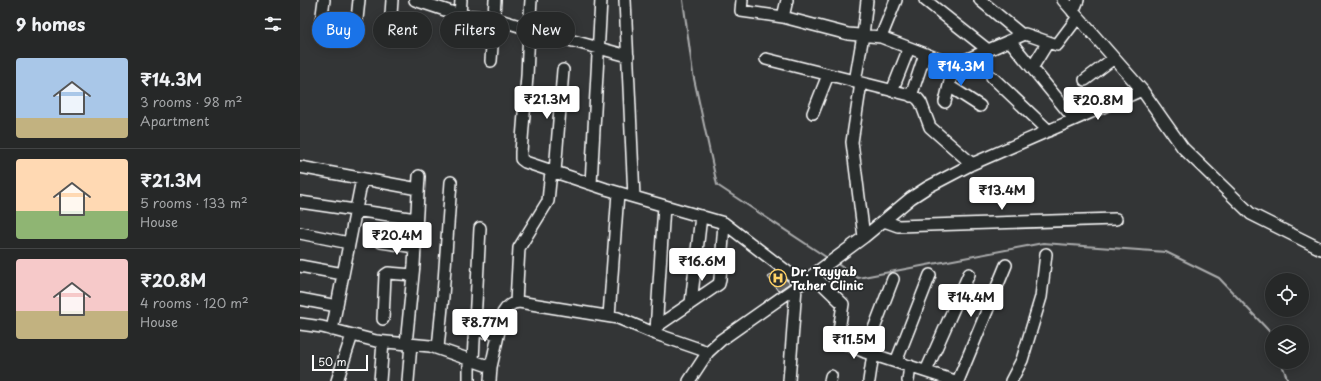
<!DOCTYPE html>
<meta charset="utf-8">
<style>
:root{--surface:#262828;--page:#2e3030;--text:#f1f3f6;--muted:#a4a6a8;--line:#424445;--accent:#1a73e8}
body{margin:0;font-family:"Playpen Sans",sans-serif;background:var(--page);color:var(--text);height:100vh;display:flex;flex-direction:column;font-size:15px;white-space:nowrap}
*{box-sizing:border-box;margin:0}
p{font-size:13px;color:var(--muted)}
.icon{flex:none;width:22px;height:22px;fill:none;stroke:currentColor;stroke-width:2;stroke-linecap:round;stroke-linejoin:round}
.map{position:relative;flex:1;overflow:hidden}
.panel{display:flex;flex-direction:column;background:var(--surface);width:300px}
.panel>*{flex:none}
.guide{position:absolute;left:12px;top:12px;width:380px;height:36px;display:flex;gap:8px}
.controls{position:absolute;left:965px;top:273px;display:grid;gap:8px}
.controls a{display:grid;place-items:center;width:44px;height:44px;border-radius:50%;background:var(--surface);box-shadow:0 2px 10px #0003,0 0 0 1px var(--line);font-size:20px}
.scale{position:absolute;left:12px;bottom:10px;width:56px;box-sizing:border-box;padding-left:4px;border:2px solid #fff;border-top:0;font-size:11px;line-height:14px;white-space:nowrap;color:#fff;-webkit-text-stroke:3px #2a2d2e;paint-order:stroke}
.price{position:absolute;translate:-50% -34px;padding:0 9px;border-radius:4px;background:#fff;color:#222;font-size:13px;line-height:26px;filter:drop-shadow(0 1px 2px #0008)}
.price::after{content:'';position:absolute;left:50%;top:24px;width:12px;height:9px;margin-left:-6px;background:inherit;clip-path:polygon(0 0,100% 0,50% 100%)}
.price.on{background:var(--accent);color:#fff}
ul{padding:0;list-style:none}
li{display:flex;align-items:center;gap:12px;height:100px;padding:0 16px}
li+li{border-top:1px solid var(--line)}
li span{display:grid;place-items:center;flex:none;width:112px;height:80px;border-radius:4px;color:#555}
li>.icon{margin-inline-start:auto}
span .icon{width:48px;height:48px;fill:#fffc;stroke-width:1}
li b{font-size:17px}
h2{display:flex;justify-content:space-between;align-items:center;height:48px;padding:0 16px;font-size:17px}
.chip{padding:0 14px;border-radius:18px;background:var(--surface);box-shadow:0 2px 10px #0003,0 0 0 1px var(--line);font-size:14px;line-height:36px}
.chip.on{background:var(--accent);color:#fff}
main{display:flex;flex:1;min-height:0}
.map>svg:first-child{display:block}
.lines{fill:none;stroke-linecap:round;stroke-linejoin:round}
.stream{stroke:#abacad;stroke-width:2}
.building{fill:#5f6162;stroke:#fff}
.minor-casing{stroke:#fff;stroke-width:14}
.minor{stroke:#2a2d2e;stroke-width:11}
.labels{text-anchor:middle;dominant-baseline:central;stroke-width:3.5;stroke-linejoin:round;paint-order:stroke}
.poi-label{font-size:12px;font-weight:bold;fill:#fff;stroke:#2a2d2e;text-anchor:start}
</style>
<main>
<section class="panel">
<h2>9 homes<svg class="icon" aria-label="filters" viewBox="0 0 24 24"><path d="M4 7h16M4 17h16"/><circle cx="9" cy="7" r="2"/><circle cx="15" cy="17" r="2"/></svg></h2>
<ul>
<li><span style="background:linear-gradient(#a9c7e8 75%,#c2b280 0)"><svg class="icon" aria-label="home" viewBox="0 0 24 24"><path d="M3 11l9-7 9 7M6 9v11h12V9"/></svg></span><div><b>₹14.3M</b><p>3 rooms · 98 m²</p><p>Apartment</p></div></li>
<li><span style="background:linear-gradient(#ffd9b3 65%,#8fb573 0)"><svg class="icon" aria-label="home" viewBox="0 0 24 24"><path d="M3 11l9-7 9 7M6 9v11h12V9"/></svg></span><div><b>₹21.3M</b><p>5 rooms · 133 m²</p><p>House</p></div></li>
<li><span style="background:linear-gradient(#f6c9c9 65%,#c2b280 0)"><svg class="icon" aria-label="home" viewBox="0 0 24 24"><path d="M3 11l9-7 9 7M6 9v11h12V9"/></svg></span><div><b>₹20.8M</b><p>4 rooms · 120 m²</p><p>House</p></div></li>
</ul>
</section>
<div class="map">
<svg width="1021" height="381" viewBox="0 0 1021 381">
<rect width="100%" height="100%" fill="#333536"/>
<filter id="ink" filterUnits="userSpaceOnUse"><feTurbulence type="fractalNoise" baseFrequency=".025" numOctaves="2"/><feDisplacementMap in="SourceGraphic" scale="8" xChannelSelector="R" yChannelSelector="G"/><feConvolveMatrix kernelMatrix="1 2 1 2 8 2 1 2 1" color-interpolation-filters="sRGB"/></filter>
<g filter="url(#ink)">
<g class="lines">
<path class="stream" d="M 383,0 L 393,74 L 417,185 L 529,259
M 536,263 L 558,278 L 743,243 L 866,252 L 919,278 L 969,331 L 972,340
M 981,362 L 987,378 L 987,381"/>
</g>
<path class="building" d="M 476,272 L 490,283 L 478,291 L 468,277 Z"/>
<g class="lines">
<g class="minor-casing">
<path id="minor" d="M 115,0 L 160,15 L 193,18 L 229,29 L 227,76 L 221,152 L 221,159 L 225,162 L 306,189 L 424,223 L 502,283
M 231,0 L 229,29 L 328,56
M 325,0 L 334,197
M 442,0 L 441,11 L 483,17
M 487,0 L 483,17 L 548,34 L 581,37
M 596,0 L 581,37 L 654,65 L 725,34 L 757,45 L 778,17
M 625,0 L 688,50
M 680,0 L 722,35
M 763,0 L 842,90
M 773,12 L 778,0
M 160,15 L 161,0
M 21,22 L 24,0
M 56,29 L 59,0
M 90,29 L 92,0
M 710,41 L 774,119
M 466,59 L 614,96 L 618,99 L 621,103 L 630,127 L 672,164
M 191,61 L 195,0
M 732,68 L 748,42
M 692,77 L 749,131
M 785,80 L 814,58
M 555,82 L 563,35 L 567,0
M 561,83 L 552,142 L 564,237
M 649,86 L 680,106
M 592,91 L 609,48
M 611,96 L 625,54
M 645,102 L 654,65
M 513,113 L 528,75
M 0,167 L 118,189
M 255,172 L 263,70
M 291,184 L 301,0
M 0,202 L 116,219
M 584,221 L 598,226 L 816,219
M 0,233 L 49,243
M 81,242 L 115,247
M 0,266 L 43,274
M 513,275 L 543,304 L 538,337 L 540,341 L 565,352 L 655,381
M 0,299 L 37,306
M 216,302 L 219,248 L 248,201 L 251,171
M 391,303 L 401,216
M 309,316 L 318,193
M 83,319 L 85,275 L 88,273 L 113,275
M 0,324 L 22,327 L 76,341 L 130,346 L 191,367
M 356,327 L 419,284 L 420,279 L 424,223
M 32,330 L 62,179
M 175,331 L 198,333
M 356,331 L 364,206
M 106,344 L 114,265 L 119,176
M 138,348 L 143,296 L 151,182
M 565,352 L 593,279
M 173,360 L 180,228
M 596,362 L 630,275
M 626,371 L 669,274
M 37,381 L 52,335
M 80,381 L 83,342
M 108,381 L 111,344
M 169,381 L 169,358
M 190,381 L 191,367 L 203,313 C 207,306 211,303 219,302 L 318,318 L 356,334 L 408,352
M 389,381 L 408,352 L 421,340 L 502,283 L 564,237 L 611,198 L 628,187 L 672,164 L 842,90 L 883,148 L 951,214 L 1021,249
M 489,381 L 496,287
M 530,381 L 531,376
M 569,381 L 573,354
M 608,381 L 610,366
M 658,381 L 706,265
M 711,381 L 722,360 L 741,297 L 746,254"/>
</g>
<use href="#minor" class="minor"/>
</g>
</g>
<defs>
<g id="hospital-ring" transform="scale(0.9)"><circle r="9.5" fill="#2a2d2e" stroke="#ffd166" stroke-width="1.5"/><path d="M-5-5h3v3.5h4V-5h3V5h-3V1.5h-4V5h-3Z" fill="#ffd166"/></g>
</defs>
<g fill-rule="evenodd">
<use href="#hospital-ring" x="478" y="278"/>
</g>
<g class="labels">
<g class="poi-label">
<text x="491" y="271">Dr. Tayyab<tspan x="491" dy="14">Taher Clinic</tspan></text>
</g>
</g>
</svg>
<div class="controls">
<a><svg class="icon" aria-label="locate" viewBox="0 0 24 24"><circle cx="12" cy="12" r="6"/><path d="M12 2v4M12 18v4M2 12h4M18 12h4"/></svg></a>
<a><svg class="icon" aria-label="layers" viewBox="0 0 24 24"><path d="M12 4l9 5-9 5-9-5zM3 14l9 5 9-5"/></svg></a>
</div>
<div class="scale">50 m</div>
<b class="price on" style="left:661px;top:87px">₹14.3M</b>
<b class="price" style="left:247px;top:120px">₹21.3M</b>
<b class="price" style="left:798px;top:121px">₹20.8M</b>
<b class="price" style="left:702px;top:211px">₹13.4M</b>
<b class="price" style="left:97px;top:256px">₹20.4M</b>
<b class="price" style="left:402px;top:282px">₹16.6M</b>
<b class="price" style="left:671px;top:318px">₹14.4M</b>
<b class="price" style="left:185px;top:343px">₹8.77M</b>
<b class="price" style="left:554px;top:360px">₹11.5M</b>
<div class="guide">
<a class="chip on">Buy</a>
<a class="chip">Rent</a>
<a class="chip">Filters</a>
<a class="chip">New</a>
</div>
</div>
</main>
